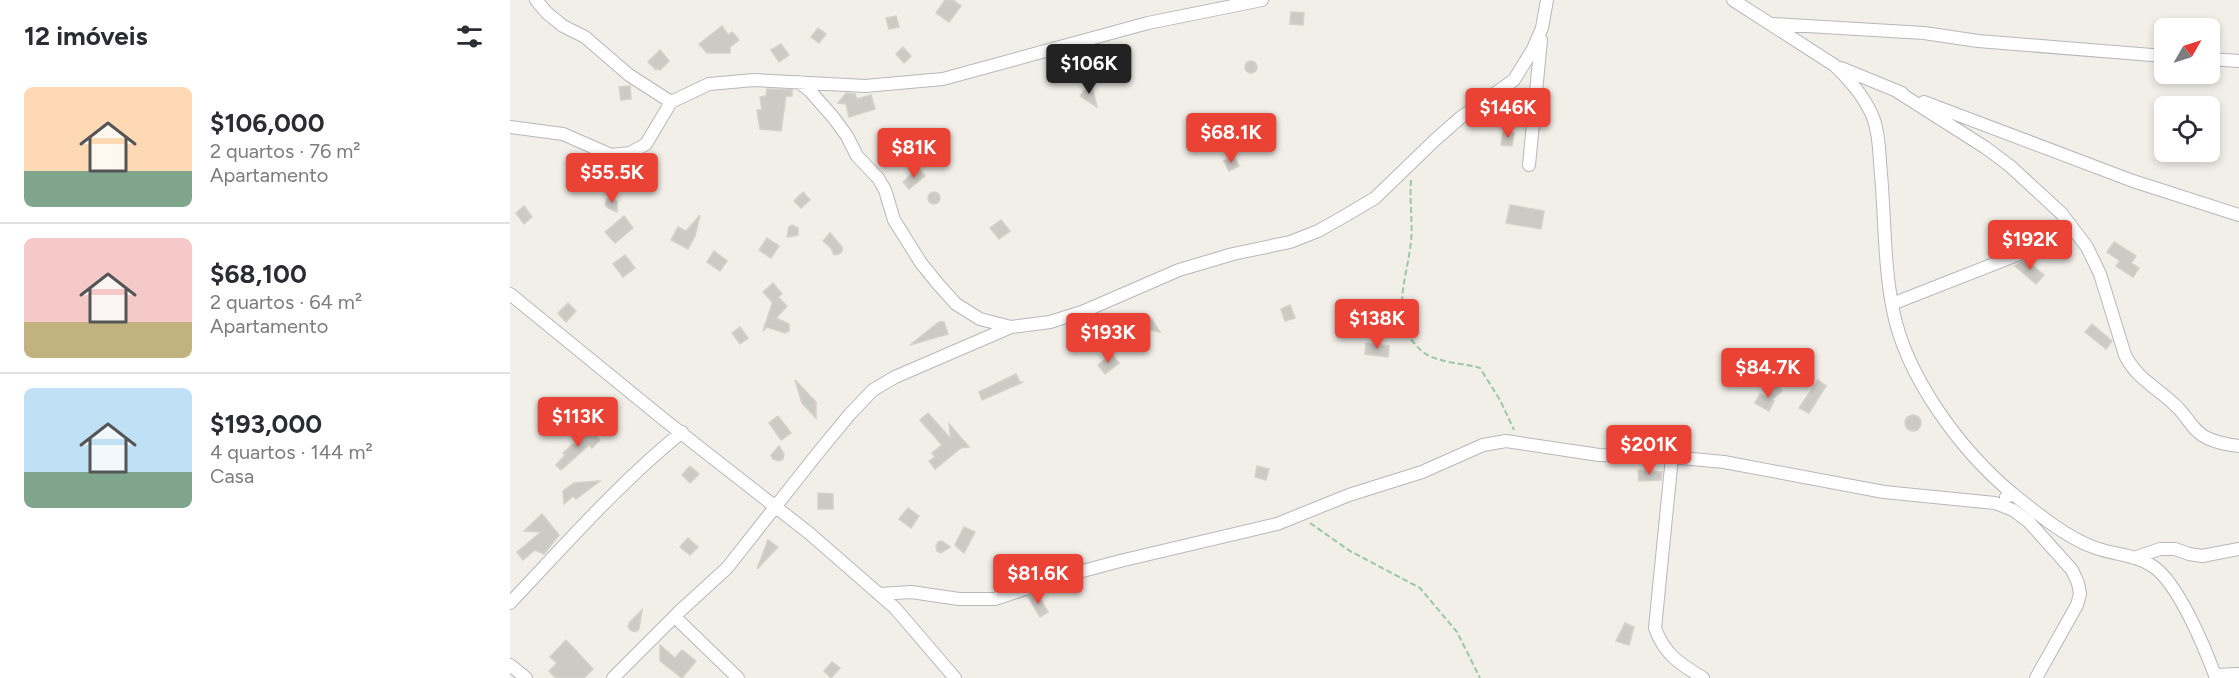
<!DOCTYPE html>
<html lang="pt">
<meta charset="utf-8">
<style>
:root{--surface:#fff;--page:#f7f7f7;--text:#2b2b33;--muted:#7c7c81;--line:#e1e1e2;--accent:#ea4335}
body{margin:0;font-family:Figtree,sans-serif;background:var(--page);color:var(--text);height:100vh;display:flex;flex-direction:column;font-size:22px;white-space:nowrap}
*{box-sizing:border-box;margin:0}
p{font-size:20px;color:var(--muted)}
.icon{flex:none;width:33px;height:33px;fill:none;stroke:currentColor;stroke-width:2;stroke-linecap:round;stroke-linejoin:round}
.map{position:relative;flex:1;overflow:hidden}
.sheet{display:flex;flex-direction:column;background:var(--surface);width:510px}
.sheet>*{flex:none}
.needle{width:39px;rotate:51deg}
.controls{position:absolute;left:1644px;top:18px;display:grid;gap:12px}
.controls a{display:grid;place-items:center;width:66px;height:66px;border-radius:9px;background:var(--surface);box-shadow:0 3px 9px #0003;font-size:30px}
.price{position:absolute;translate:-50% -51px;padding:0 14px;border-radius:6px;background:var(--accent);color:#fff;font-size:20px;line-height:39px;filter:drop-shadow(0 2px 3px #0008)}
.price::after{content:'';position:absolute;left:50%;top:36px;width:18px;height:14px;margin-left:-9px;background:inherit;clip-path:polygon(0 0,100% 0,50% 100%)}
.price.on{background:#222;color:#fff}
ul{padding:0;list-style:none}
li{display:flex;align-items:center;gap:18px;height:150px;padding:0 24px}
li+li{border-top:2px solid var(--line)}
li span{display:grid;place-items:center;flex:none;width:168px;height:120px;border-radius:9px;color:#555}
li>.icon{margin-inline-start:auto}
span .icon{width:72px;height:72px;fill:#fffc;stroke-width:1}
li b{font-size:26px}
h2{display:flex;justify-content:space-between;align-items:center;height:72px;padding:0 24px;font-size:26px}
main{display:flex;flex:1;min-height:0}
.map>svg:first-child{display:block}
.building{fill:#cccac5;stroke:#d6d1c6;stroke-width:1.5}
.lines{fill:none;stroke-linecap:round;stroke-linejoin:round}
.street-casing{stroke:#b5b8bc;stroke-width:14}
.path{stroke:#9cc7a9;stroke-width:2;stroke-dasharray:6 3;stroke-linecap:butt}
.street{stroke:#fff;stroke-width:12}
</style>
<main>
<section class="sheet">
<h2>12 imóveis<svg class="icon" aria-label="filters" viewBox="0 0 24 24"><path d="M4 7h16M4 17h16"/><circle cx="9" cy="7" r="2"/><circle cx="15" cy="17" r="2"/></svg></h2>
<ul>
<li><span style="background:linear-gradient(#ffd9b3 70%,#7fa58c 0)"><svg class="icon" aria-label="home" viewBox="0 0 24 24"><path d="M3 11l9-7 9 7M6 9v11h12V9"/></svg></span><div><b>$106,000</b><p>2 quartos · 76 m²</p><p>Apartamento</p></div></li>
<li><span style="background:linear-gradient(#f6c9c9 70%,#c2b280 0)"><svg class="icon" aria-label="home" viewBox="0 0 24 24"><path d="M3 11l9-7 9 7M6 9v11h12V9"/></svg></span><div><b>$68,100</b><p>2 quartos · 64 m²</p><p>Apartamento</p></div></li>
<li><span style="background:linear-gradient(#bfe0f5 70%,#7fa58c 0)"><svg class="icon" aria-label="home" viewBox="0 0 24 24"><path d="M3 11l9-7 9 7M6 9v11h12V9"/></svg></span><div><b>$193,000</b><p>4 quartos · 144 m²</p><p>Casa</p></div></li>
</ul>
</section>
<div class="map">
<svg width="1729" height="678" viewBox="0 0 1729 678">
<rect width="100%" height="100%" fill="#f1efe8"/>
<path class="building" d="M 435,0 L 443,0 L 451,6 L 439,22 L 426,13 Z
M 781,12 L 794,13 L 793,25 L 780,24 Z
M 386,16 L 389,27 L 379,29 L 376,18 Z
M 212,26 L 218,35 L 222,32 L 229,40 L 220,47 L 220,53 L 197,53 L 189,44 Z
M 308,28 L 316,34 L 309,43 L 301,37 Z
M 271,44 L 279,55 L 269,62 L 261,50 Z
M 393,47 L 401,56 L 394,63 L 386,54 Z
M 150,50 L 159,61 L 150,70 L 147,68 L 146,70 L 138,62 Z
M735 67a6 6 0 1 1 12 0a6 6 0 1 1-12 0Z
M 581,83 L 587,107 L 570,96 Z
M 120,86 L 121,99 L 111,100 L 109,87 Z
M 257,89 L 282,90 L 282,96 L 276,96 L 271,131 L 250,129 L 247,110 L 252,110 L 250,97 L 256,96 Z
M 336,93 L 345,94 L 347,99 L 361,95 L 365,109 L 339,117 L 336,104 L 328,103 Z
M 993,132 L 1004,133 L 1002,146 L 991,145 Z
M 724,157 L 729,166 L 719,171 L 714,161 Z
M 408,168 L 415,176 L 399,189 L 393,182 Z
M418 198a6 6 0 1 1 12 0a6 6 0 1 1-12 0Z
M 293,192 L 300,200 L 291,208 L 284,201 Z
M 103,197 L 107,202 L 107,212 L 98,208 L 95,204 L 98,198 Z
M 1000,205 L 1034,211 L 1031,229 L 996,223 Z
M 14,206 L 22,217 L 14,224 L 6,213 Z
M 190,215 L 185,236 L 178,249 L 161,240 L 168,227 L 176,231 Z
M 114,216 L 123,228 L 105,243 L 95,232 Z
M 491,220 L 500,231 L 489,239 L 480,228 Z
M 282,225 L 288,228 L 288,235 L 277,237 L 279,227 Z
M 320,233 L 332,247 L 332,251 L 329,254 L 324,255 L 321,248 L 313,241 Z
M 257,238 L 269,246 L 261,258 L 249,250 Z
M 1604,242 L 1626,256 L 1621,263 L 1629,268 L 1623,277 L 1606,266 L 1610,261 L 1597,252 Z
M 204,251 L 217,261 L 210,271 L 197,262 Z
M 115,255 L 125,268 L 113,277 L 103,264 Z
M 1516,260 L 1534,275 L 1526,284 L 1505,266 Z
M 263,283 L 272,294 L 268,297 L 277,306 L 266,318 L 279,324 L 279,331 L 275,333 L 257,327 L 253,331 L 263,301 L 262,302 L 253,292 Z
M 58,303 L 66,311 L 56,322 L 48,313 Z
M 780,305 L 785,318 L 775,321 L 771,309 Z
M 634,317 L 641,318 L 650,332 L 632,328 L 630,323 Z
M 429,322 L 434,322 L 438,334 L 400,345 Z
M 1582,324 L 1602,341 L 1596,349 L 1575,332 Z
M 230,327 L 238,338 L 230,344 L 222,333 Z
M 856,343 L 879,346 L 878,357 L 855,354 Z
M 602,354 L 609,363 L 595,374 L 588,365 Z
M 506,374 L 510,382 L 513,382 L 472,400 L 469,392 Z
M 285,380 L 306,402 L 306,418 L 292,403 Z
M 1308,380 L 1316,386 L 1299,413 L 1289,408 Z
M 1267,385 L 1272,391 L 1262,400 L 1264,401 L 1259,411 L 1245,403 L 1250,394 L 1258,398 L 1263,387 Z
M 52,405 L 60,414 L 50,422 L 42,413 Z
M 418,413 L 441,439 L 439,424 L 459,447 L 451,448 L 425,469 L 419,461 L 425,457 L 422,453 L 432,445 L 410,420 Z
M1395 423a8 8 0 1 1 16 0a8 8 0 1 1-16 0Z
M 268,416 L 281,433 L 271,440 L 259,423 Z
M 79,429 L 90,440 L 82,448 L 79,445 L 51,470 L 46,465 L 55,455 L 53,453 L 63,444 L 64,445 Z
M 269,446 L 274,454 L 273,459 L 268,461 L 263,459 L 261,455 Z
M 180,466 L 189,474 L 180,483 L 172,475 Z
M 747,466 L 759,469 L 756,480 L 745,477 Z
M 1128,470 L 1152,472 L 1151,480 L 1129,481 Z
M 90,481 L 66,499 L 63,496 L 54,504 L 53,491 L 64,483 Z
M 308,493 L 323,494 L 323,509 L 308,509 Z
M 398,508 L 409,516 L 401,528 L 389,519 Z
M 32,514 L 49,535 L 34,554 L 25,550 L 13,560 L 7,552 L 31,532 L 14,531 Z
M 454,527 L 465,532 L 454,553 L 445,545 Z
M 178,538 L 188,547 L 180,555 L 170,547 Z
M 258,540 L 268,547 L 247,569 Z
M 432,541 L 440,547 L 431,553 L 427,551 L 426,546 L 428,542 Z
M 527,594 L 538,612 L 530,617 L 518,597 Z
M 132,610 L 129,629 L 125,632 L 120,630 L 118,626 L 120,622 Z
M 1115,623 L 1124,627 L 1119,645 L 1106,641 Z
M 56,640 L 83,669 L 74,678 L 46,678 L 39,671 L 47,663 L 40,657 Z
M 150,645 L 165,658 L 172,650 L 186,661 L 172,678 L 150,661 Z
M 322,662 L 330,668 L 321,678 L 314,671 Z"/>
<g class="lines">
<g class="street-casing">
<path id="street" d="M 26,0 L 37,13 L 53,26 L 75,37 L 119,75 L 161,102 L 199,84 L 244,80 L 355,86 L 433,79 L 638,23 L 752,0
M 1223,0 L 1324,65 C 1341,81 1356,98 1364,120 C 1370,138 1369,155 1371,174 C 1375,219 1374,266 1383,310 C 1396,377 1451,451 1503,494
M 1262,24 L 1414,33 L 1468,41 L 1654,56
M 1700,59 L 1729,61
M 1331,68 L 1392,93
M 289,82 L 300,91 L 323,117 L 337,136 L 347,156 L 368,178 L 375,190 L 384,220 L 411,263 L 428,284 L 446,304 L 470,319 L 501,327
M 1385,90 L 1476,148 L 1500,166 L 1551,213 L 1577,247 L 1590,274 L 1615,355 C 1628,381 1649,388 1668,408 C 1678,418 1683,431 1697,438 C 1706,442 1719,445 1729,446
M 1414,102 L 1623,181 L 1729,215
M 0,127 L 53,134 L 101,155 L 120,153 L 136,144 L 161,102
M 1019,165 L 1031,40
M 0,294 L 157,422 L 299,533 L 385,608 L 445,678
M 1382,304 L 1522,249 L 1560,224
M 1162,457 L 1145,628 C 1154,654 1170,664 1193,678
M 1496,497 L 1503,494 C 1527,513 1554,536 1583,547 C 1603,555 1626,554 1644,567 C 1669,585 1695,648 1706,678
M 1624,558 L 1650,549 L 1665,549 L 1679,554 L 1692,556 L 1729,549
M 369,594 L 401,592 L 449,599 L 485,599 L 554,576 L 610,561 L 767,524 L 839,495 L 912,472 L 973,445 L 996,441 L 1089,455 L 1150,456 L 1214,462 L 1374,492 L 1485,503 L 1503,510 L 1519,522 L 1562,570 L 1568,583 L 1570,594 L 1567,605 L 1526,678
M 0,603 C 56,544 109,483 172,432
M 166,618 L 228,678
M 0,665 L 16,678
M 1705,675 L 1729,674
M 103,678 L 170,611 L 217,568 L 307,454 L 340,414 L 363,390 L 385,377 L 501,327 L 540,322 L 572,312 L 669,270 L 723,254 L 780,242 L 808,231 L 833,217 L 865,198 L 925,140 L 950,118 L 1004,80 L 1023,49 L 1032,28 L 1037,0"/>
</g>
<path class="path" d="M 901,180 C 899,203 904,226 900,249 C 895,285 879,324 913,352 C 927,363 953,363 970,368 L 990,400 L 1004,430
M 800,523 L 840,551 L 910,588 L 947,632 L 970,678"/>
<use href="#street" class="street"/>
</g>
</svg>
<div class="controls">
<a><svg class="needle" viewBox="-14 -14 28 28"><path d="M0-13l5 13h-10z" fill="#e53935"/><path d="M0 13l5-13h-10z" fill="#7c7c81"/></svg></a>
<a><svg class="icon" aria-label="locate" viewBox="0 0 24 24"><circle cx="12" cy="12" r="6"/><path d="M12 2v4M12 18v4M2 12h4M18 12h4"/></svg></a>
</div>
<b class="price on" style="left:579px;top:95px">$106K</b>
<b class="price" style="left:998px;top:139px">$146K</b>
<b class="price" style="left:721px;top:164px">$68.1K</b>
<b class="price" style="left:404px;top:179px">$81K</b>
<b class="price" style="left:102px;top:204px">$55.5K</b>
<b class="price" style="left:1520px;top:271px">$192K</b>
<b class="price" style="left:867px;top:350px">$138K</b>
<b class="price" style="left:598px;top:364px">$193K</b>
<b class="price" style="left:1258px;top:399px">$84.7K</b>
<b class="price" style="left:68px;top:448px">$113K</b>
<b class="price" style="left:1139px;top:476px">$201K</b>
<b class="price" style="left:528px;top:605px">$81.6K</b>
</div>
</main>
